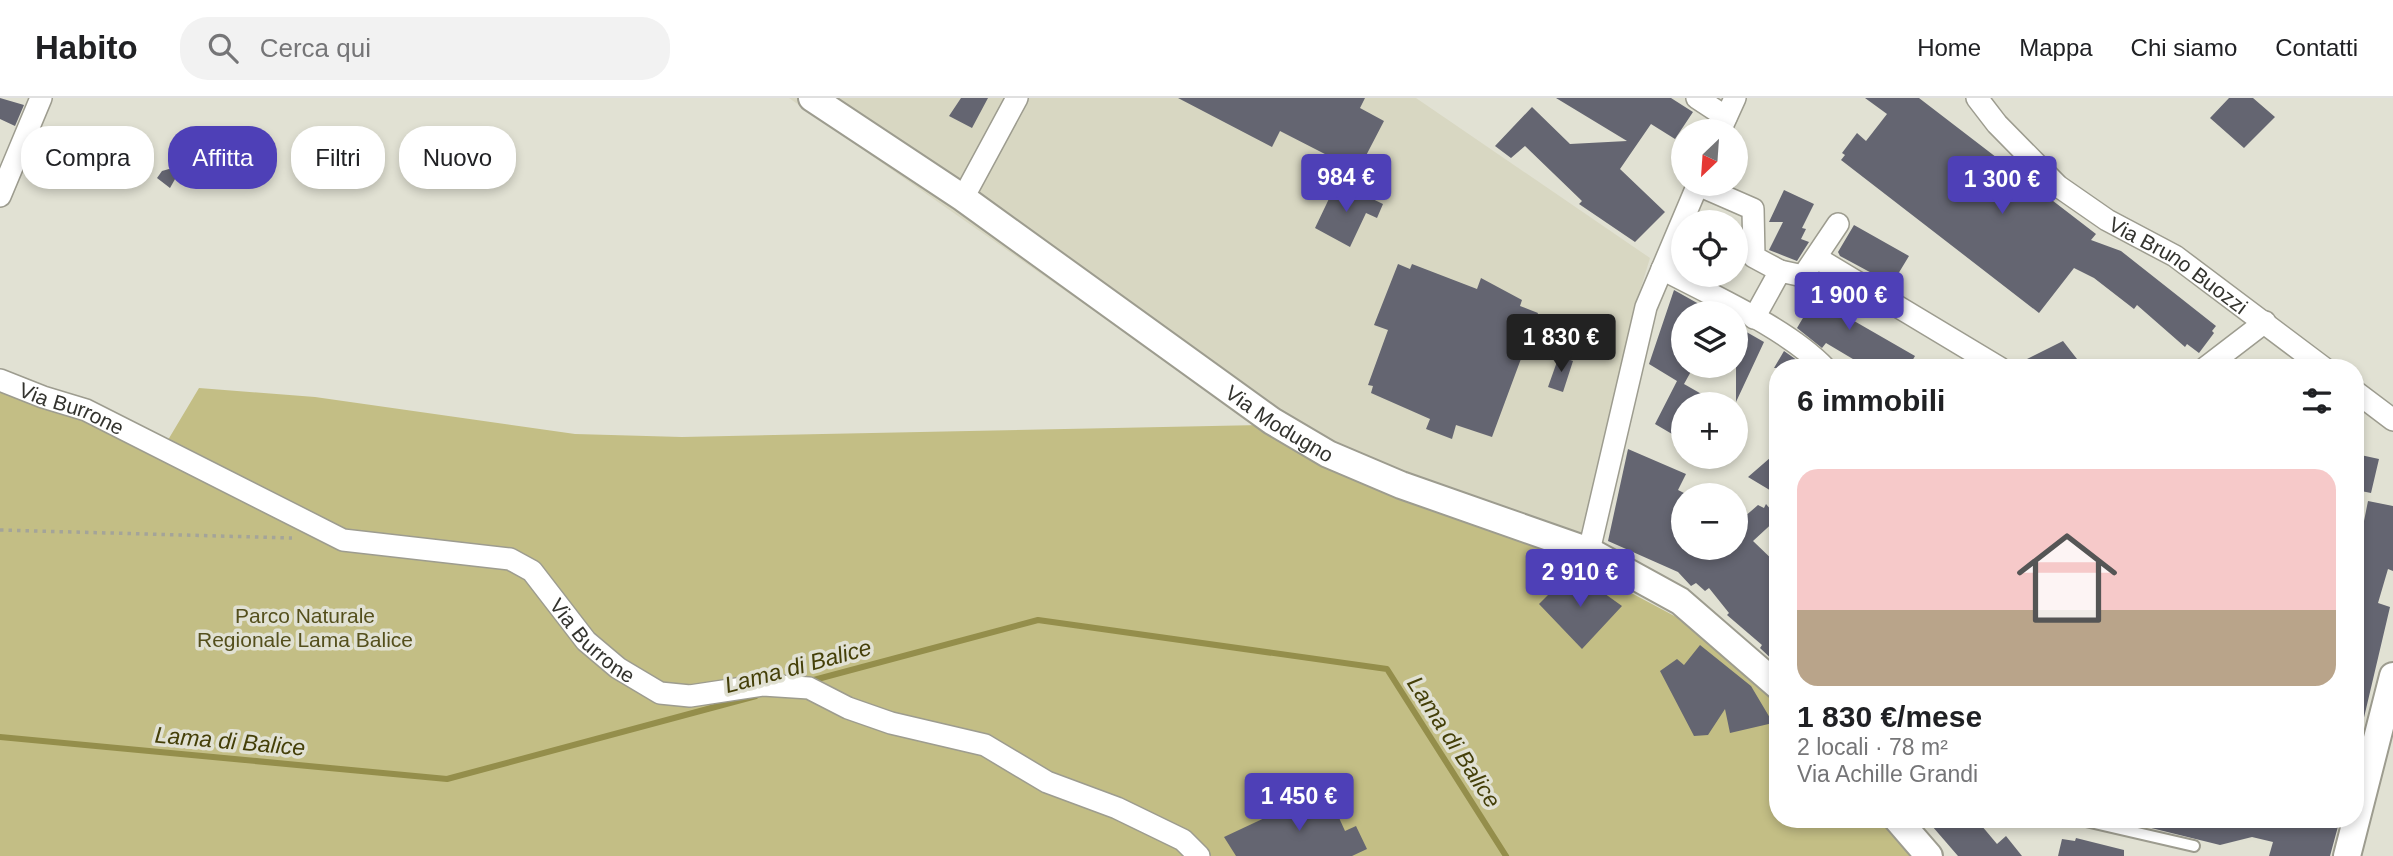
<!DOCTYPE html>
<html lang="it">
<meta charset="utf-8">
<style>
:root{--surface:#fff;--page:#f2f2f2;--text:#202124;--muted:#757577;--line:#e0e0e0;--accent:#4e40b7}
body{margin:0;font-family:Arial,sans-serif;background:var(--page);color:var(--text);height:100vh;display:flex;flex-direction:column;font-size:26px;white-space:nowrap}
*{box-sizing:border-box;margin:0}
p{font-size:23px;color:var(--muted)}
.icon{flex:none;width:38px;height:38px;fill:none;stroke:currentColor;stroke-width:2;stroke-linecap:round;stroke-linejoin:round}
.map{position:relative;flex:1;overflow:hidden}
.side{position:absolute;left:1769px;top:261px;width:595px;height:469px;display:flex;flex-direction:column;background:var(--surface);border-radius:28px;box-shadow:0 4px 10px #0003}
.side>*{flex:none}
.banner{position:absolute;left:21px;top:28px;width:665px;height:63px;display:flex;gap:14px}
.needle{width:46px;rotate:205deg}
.buttons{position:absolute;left:1671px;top:21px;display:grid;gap:14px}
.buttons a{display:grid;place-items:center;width:77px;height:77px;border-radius:50%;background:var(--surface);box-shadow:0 4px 10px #0003;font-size:35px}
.price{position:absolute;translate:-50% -60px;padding:0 16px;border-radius:7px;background:var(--accent);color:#fff;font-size:23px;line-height:46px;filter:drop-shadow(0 2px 4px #0008)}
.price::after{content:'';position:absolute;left:50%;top:42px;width:21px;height:16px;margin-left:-10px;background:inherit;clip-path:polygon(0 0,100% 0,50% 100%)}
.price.current{background:#222;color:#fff}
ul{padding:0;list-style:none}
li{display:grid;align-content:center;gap:14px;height:371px;padding:0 28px}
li+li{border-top:2px solid var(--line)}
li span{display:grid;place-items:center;height:217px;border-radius:21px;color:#555}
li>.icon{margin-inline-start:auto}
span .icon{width:126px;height:126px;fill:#fffc;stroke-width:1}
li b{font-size:30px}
h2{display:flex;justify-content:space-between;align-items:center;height:84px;padding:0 28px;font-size:30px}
.pill{padding:0 24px;border-radius:28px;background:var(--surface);box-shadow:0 4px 10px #0003;font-size:24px;line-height:63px}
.pill.current{background:var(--accent);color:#fff}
header{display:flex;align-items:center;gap:42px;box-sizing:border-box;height:98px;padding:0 35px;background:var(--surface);border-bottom:2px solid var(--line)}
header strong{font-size:33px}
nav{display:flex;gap:38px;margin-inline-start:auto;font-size:24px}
.search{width:490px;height:63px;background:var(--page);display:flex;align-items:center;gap:18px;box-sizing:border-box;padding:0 24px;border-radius:28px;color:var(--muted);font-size:26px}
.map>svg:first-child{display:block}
.built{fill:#d8d7c2}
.green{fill:#c3be85}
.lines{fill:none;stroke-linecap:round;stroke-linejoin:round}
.stream{stroke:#948e4b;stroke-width:6}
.building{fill:#646571}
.service-casing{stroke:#9d9c8f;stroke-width:14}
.minor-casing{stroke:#9d9c8f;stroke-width:24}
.tertiary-casing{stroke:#9d9c8f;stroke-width:30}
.path{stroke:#a4a499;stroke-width:3.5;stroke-dasharray:3.5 5;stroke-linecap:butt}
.service{stroke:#fff;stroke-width:10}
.minor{stroke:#fff;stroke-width:21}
.tertiary{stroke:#fff;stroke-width:26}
.labels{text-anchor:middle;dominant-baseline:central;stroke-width:7;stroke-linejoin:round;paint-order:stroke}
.street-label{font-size:21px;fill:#33332e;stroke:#e1e1d3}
.park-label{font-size:21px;fill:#544f1c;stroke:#e1e1d3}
.water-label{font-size:23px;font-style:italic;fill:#443f08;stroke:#e1e1d3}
</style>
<header>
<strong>Habito</strong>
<div class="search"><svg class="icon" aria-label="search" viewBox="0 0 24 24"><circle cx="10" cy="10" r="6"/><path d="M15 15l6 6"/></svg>Cerca qui</div>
<nav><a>Home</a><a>Mappa</a><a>Chi siamo</a><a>Contatti</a></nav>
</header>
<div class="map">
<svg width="2393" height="758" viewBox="0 0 2393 758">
<rect width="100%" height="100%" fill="#e1e1d3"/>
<path class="built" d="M 789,0 L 1416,0 L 1650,160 L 1636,206 L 1577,467 L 1292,351 Z"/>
<path class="green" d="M 0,280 L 165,347 L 199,290 L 315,299 L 575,336 L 682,339 L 1261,327 L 1558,456 L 1744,555 L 1778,594 L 1778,721 L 1891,721 L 1924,758 L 0,758 Z"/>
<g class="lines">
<path class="stream" d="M 810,583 L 1038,522 L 1387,571 L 1506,758
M 0,639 L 447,681 L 756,598"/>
</g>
<path class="building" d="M 0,0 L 24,7 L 15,28 L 0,21 Z
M 961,0 L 988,0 L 972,30 L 949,18 Z
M 1178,0 L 1365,0 L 1360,10 L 1384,23 L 1358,73 L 1280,33 L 1272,49 Z
M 1556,0 L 1671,0 L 1693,14 L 1675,41 L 1651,26 L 1620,71 L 1665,114 L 1635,144 L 1579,106 L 1582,103 L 1525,48 L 1511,60 L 1495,48 L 1532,9 L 1570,46 L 1627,43 Z
M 1865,0 L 1919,0 L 2096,136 L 2091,142 L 2121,153 L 2216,228 L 2212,233 L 2214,235 L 2199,255 L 2187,246 L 2185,249 L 2137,207 L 2134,211 L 2094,180 L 2074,170 L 2039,215 L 1841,62 L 1845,57 L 1842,55 L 1857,35 L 1866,43 L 1887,16 Z
M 2229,0 L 2253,0 L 2275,19 L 2244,50 L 2210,20 Z
M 169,71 L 179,74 L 170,90 L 157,80 L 162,73 Z
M 1337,84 L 1383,106 L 1377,120 L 1366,115 L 1350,149 L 1315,130 Z
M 1784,92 L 1814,106 L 1802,130 L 1806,131 L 1801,141 L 1809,144 L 1797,163 L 1769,152 L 1783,124 L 1769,124 Z
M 1854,127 L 1909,158 L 1892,186 L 1840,158 L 1838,154 Z
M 1398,166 L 1410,171 L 1412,166 L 1477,191 L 1481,180 L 1522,202 L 1520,208 L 1538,215 L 1492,339 L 1456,327 L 1452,341 L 1426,331 L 1430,321 L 1371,295 L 1373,288 L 1368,287 L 1388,232 L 1374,227 Z
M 1826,181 L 1854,197 L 1842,216 L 1915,258 L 1908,270 L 1868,270 L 1826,245 L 1822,250 L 1797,230 Z
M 1674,192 L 1715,215 L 1684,215 L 1684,268 L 1694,268 L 1684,286 L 1719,306 L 1684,306 L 1684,343 L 1655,326 L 1677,283 L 1649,266 Z
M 1736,228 L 1764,244 L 1736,304 Z
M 2063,243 L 2084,270 L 2013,270 L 2013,268 Z
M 1784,253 L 1801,265 L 1805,270 L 1774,270 Z
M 1559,258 L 1573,263 L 1563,294 L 1548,289 Z
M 1628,351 L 1686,376 L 1678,392 L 1684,395 L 1684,450 L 1736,450 L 1736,417 L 1743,420 L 1758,407 L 1764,410 L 1766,406 L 1778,420 L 1753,443 L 1778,467 L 1778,567 L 1760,550 L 1762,547 L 1727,517 L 1729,515 L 1709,490 L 1705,493 L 1696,485 L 1691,488 L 1678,474 L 1608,443 Z
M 1778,353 L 1778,397 L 1748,379 Z
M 2356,356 L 2379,361 L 2371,395 L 2356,392 Z
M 2368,403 L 2393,408 L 2393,473 L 2388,471 L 2378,505 L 2390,509 L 2362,628 L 2356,627 L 2356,512 L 2360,495 L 2356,494 L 2356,437 L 2361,438 Z
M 1567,478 L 1601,493 L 1622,508 L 1582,551 L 1539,506 Z
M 1700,547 L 1751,588 L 1773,625 L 1730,635 L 1725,611 L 1708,637 L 1694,638 L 1660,573 L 1677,561 L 1684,567 Z
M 1326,691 L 1345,733 L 1356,728 L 1367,751 L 1352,758 L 1236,758 L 1224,739 Z
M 1926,721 L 1976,721 L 1997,746 L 2006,738 L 2022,758 L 1958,758 Z
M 2132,721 L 2340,721 L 2330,758 L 2269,758 L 2273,744 L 2252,739 L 2220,747 L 2131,725 Z
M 2076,740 L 2124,752 L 2124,758 L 2058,758 L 2062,741 L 2075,743 Z"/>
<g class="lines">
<g class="service-casing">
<path id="service" d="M 2077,721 L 2194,748"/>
</g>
<g class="minor-casing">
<g id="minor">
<path d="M 1697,0 L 1726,19"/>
<path id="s1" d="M 1977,0 L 1997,26 L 2058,88 L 2107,122 L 2175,158 L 2324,270"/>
<path d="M 1720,33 L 1735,0"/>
<path d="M 1698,87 L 1753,111 L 1754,159 L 1780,173"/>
<path d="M 0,98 L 41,0"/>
<path d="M 963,100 L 1017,0"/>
<path d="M 1817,160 L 2000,270"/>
<path d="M 1662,171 C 1711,197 1787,230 1825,270"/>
<path d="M 1754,220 L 1780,173 L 1803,178 L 1838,126"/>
<path d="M 2205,270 L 2265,224"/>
<path id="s2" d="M 0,282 L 43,299 L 86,312 L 343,442 L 510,461 L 532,473 L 586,543 L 618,570 L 660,595 L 690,598 L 763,587 L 809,590 L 848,610 L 891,625 L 985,647 L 1047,684 L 1117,710 L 1183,742 L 1199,758"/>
<path d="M 2356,294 L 2393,322"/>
<path d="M 1589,453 L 1646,209 L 1698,86"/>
</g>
</g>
<g class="tertiary-casing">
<g id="tertiary">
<path id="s3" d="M 812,0 L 963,100 L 1272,323 L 1328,356 L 1401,387 L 1589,453 L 1680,503 L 1778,588"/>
<path d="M 1897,721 L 1929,758"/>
<path d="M 2347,758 L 2393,578"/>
</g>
</g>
<path class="path" d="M 0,432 L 292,440"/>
<use href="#service" class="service"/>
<use href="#minor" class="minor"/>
<use href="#tertiary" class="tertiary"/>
</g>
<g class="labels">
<g class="street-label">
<text stroke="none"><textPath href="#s1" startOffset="264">Via Bruno Buozzi</textPath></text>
<text stroke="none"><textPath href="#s2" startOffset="77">Via Burrone</textPath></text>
<text stroke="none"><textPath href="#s3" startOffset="570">Via Modugno</textPath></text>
<text stroke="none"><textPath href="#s2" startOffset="665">Via Burrone</textPath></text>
</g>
<g class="park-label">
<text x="305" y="517">Parco Naturale<tspan x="305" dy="24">Regionale Lama Balice</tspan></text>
</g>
<g class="water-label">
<text transform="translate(798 568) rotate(-15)">Lama di Balice</text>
<text transform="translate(230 643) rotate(5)">Lama di Balice</text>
<text transform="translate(1454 644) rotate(57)">Lama di Balice</text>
</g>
</g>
</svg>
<div class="buttons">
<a><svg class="needle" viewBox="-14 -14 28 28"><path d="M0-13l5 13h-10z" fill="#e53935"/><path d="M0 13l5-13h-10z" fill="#757577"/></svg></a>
<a><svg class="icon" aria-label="locate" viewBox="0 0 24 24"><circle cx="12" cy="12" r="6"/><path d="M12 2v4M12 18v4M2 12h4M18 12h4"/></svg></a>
<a><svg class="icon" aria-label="layers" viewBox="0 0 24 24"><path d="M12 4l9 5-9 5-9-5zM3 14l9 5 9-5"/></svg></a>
<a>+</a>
<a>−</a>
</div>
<b class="price" style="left:1346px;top:116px">984 €</b>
<b class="price" style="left:2002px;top:118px">1 300 €</b>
<b class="price" style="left:1849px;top:234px">1 900 €</b>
<b class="price current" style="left:1561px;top:276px">1 830 €</b>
<b class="price" style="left:1580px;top:511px">2 910 €</b>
<b class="price" style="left:1299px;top:735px">1 450 €</b>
<div class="banner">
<a class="pill">Compra</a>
<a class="pill current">Affitta</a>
<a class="pill">Filtri</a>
<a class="pill">Nuovo</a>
</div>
<section class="side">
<h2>6 immobili<svg class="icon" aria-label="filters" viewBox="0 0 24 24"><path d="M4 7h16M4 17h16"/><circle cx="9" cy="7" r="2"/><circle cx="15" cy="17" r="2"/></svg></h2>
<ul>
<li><span style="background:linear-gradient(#f6c9c9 65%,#b9a48a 0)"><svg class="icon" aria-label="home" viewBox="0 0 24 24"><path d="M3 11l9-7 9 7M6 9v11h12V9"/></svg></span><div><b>1 830 €/mese</b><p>2 locali · 78 m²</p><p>Via Achille Grandi</p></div></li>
</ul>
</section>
</div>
